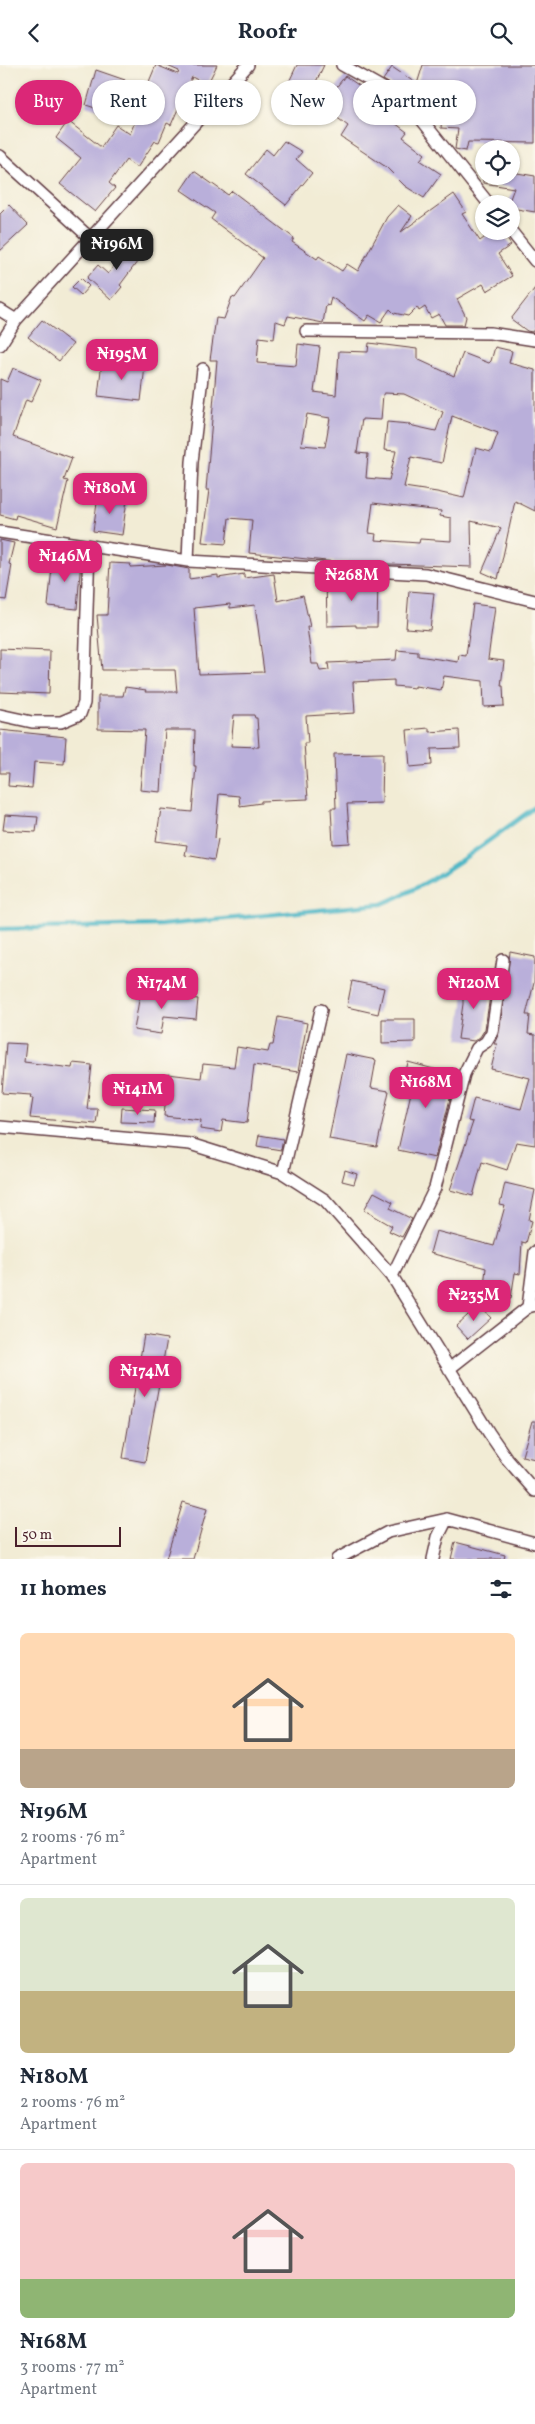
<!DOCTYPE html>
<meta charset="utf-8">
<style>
:root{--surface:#fff;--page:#f2f2f3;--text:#1f2937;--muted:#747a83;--line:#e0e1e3;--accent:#db2777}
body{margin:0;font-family:Vollkorn,serif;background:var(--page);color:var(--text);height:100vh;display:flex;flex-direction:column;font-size:19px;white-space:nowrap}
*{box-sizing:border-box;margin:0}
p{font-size:16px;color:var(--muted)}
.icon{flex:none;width:28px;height:28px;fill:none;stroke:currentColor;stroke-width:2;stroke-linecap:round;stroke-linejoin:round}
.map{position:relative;height:1494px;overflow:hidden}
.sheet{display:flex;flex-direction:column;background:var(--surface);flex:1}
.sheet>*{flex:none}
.top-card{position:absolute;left:15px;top:15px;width:505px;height:45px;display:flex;gap:10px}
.controls{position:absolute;left:475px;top:75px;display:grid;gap:10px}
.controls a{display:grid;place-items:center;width:45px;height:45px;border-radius:50%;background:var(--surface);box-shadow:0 1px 4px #0004;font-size:25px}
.scale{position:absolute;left:15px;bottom:12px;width:106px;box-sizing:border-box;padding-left:5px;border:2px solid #4a1f2b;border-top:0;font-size:14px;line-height:18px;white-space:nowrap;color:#4a1f2b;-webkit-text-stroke:4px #fbf7ec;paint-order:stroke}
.price{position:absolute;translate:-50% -42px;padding:0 11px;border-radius:10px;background:var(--accent);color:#fff;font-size:16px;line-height:32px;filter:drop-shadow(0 1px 2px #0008)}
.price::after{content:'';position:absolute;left:50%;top:30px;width:15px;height:11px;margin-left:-8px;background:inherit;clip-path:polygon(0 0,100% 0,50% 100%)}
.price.current{background:#222;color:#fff}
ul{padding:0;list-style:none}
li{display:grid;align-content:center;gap:10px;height:265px;padding:0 20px}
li+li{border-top:1px solid var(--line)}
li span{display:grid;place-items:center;height:155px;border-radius:8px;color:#555}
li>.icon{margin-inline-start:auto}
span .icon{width:90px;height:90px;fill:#fffc;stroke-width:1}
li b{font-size:21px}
h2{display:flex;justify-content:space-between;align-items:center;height:60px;padding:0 20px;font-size:21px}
.tag{padding:0 18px;border-radius:22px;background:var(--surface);box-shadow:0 1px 4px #0004;font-size:18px;line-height:45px}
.tag.current{background:var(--accent);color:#fff}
header{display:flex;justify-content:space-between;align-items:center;height:65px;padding:0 20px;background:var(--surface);font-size:22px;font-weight:700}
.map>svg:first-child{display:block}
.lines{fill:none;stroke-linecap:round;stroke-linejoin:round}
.stream{stroke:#49b5c5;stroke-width:4.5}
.building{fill:#b9afda;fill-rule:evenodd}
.minor-casing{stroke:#633e44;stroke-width:14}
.minor{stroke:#fff;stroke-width:11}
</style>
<header><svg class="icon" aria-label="back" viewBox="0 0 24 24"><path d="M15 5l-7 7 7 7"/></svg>Roofr<svg class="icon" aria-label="search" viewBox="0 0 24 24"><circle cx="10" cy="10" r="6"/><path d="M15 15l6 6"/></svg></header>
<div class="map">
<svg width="535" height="1494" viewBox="0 0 535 1494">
<rect width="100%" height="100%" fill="#fbf7ec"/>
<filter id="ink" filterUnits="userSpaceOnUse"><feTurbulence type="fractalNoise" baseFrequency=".02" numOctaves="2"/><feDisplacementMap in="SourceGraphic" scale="10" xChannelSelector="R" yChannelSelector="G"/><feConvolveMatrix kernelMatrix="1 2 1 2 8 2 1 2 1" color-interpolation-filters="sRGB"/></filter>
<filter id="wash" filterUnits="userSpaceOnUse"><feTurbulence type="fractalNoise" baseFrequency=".0096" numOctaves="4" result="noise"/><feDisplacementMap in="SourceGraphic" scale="20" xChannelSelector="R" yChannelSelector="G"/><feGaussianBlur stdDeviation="1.12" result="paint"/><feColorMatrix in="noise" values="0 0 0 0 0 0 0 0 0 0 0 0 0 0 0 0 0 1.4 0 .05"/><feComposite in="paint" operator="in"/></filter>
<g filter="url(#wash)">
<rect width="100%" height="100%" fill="#f2ecd5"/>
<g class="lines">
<path class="stream" d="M 0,864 L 162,860 L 382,839 C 439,816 485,778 535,742"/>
</g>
<g id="blocks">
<path class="building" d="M 156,0 L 178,9 L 179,6 L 165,0 L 217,0 L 207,20 L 192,12 L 171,60 L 167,58 L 159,77 L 155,76 L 137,103 L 126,95 L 109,118 L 115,123 L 95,147 L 60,119 L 81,93 L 56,73 L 68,56 L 101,82 L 116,60 L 130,69 L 138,49 L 143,51 L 157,23 L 148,19 Z
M 297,0 L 324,0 L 302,46 L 280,36 Z
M 423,0 L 535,0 L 535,78 L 468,77 L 466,86 L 455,84 L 458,64 L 441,63 L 442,50 L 413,35 L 403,26 L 383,15 L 392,2 L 417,19 Z
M 96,5 L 125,15 L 118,35 L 112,33 L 107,47 L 86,40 Z
M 345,11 L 373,30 L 375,27 L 392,37 L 383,49 L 407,67 L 403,72 L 425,89 L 420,95 L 441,109 L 424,133 L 405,121 L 386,102 L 341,72 L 348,61 L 322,41 Z
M 284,76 L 302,87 L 296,94 L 312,108 L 286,140 L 246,109 L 266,84 L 273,90 Z
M 194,106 L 228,130 L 232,126 L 294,173 L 292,177 L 317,194 L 319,191 L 342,206 L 347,199 L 358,206 L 387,152 L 398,140 L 412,151 L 401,167 L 454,129 L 466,147 L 462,149 L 480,176 L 493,166 L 501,166 L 511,180 L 498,189 L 512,211 L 487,226 L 483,219 L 457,234 L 466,252 L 464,260 L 445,260 L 439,249 L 431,253 L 425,242 L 419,246 L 417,242 L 408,251 L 394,248 L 390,244 L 381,257 L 369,250 L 365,256 L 331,232 L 329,241 L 326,240 L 323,258 L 288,251 L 285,259 L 276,256 L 274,274 L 259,272 L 257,298 L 296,301 L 298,279 L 320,282 L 314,327 L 336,330 L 339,286 L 368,287 L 369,278 L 417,284 L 417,294 L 454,311 L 463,288 L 489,298 L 491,296 L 495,282 L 512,286 L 509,298 L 535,305 L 535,446 L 515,436 L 498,514 L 482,507 L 501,463 L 471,456 L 472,502 L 336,497 L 249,488 L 252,455 L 229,453 L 226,479 L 202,477 L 209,425 L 206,425 L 217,295 L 210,295 L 216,253 L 224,254 L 232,232 L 235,233 L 263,193 L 211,154 L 215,148 L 181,125 ZM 385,328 L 404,329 L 443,347 L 436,366 L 409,360 L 409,359 L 387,357 L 384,385 L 396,386 L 389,415 L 366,413 L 368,389 L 357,388 L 362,354 L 381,355 L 383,329 ZM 307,349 L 330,353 L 325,382 L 301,380 ZM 452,351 L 498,368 L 491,387 L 476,383 L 464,433 L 437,427 L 404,422 L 411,392 L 442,398 ZM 373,438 L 441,446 L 440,451 L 451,453 L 451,476 L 420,474 L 419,478 L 375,475 L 376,469 L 369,468 Z
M 511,107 L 535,111 L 535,147 L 511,143 L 511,139 L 508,139 L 514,123 L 483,118 L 483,111 L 511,111 Z
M 9,140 L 28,160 L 0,186 L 0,149 Z
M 133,175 L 146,185 L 120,220 L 122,222 L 111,235 L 87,213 L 98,200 L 108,209 Z
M 81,213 L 89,221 L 81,230 L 72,222 Z
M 535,223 L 535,263 L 532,267 L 527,266 L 511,254 Z
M 42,255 L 73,279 L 59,296 L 28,272 Z
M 102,296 L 145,301 L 141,336 L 98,331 Z
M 13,303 L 41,315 L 31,337 L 26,335 L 13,372 L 72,393 L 64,415 L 68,416 L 57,462 L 16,450 L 15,454 L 0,450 L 0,314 L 7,317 Z
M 98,431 L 127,435 L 122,470 L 93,466 Z
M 0,475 L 14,478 L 9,499 L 12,500 L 6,535 L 0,534 Z
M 53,493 L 81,495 L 77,544 L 48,541 Z
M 110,498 L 131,499 L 130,502 L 167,500 L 189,504 L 189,514 L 218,510 L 218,513 L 244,509 L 244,513 L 274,509 L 278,536 L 303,530 L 310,562 L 307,562 L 312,599 L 318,599 L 320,606 L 329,605 L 328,598 L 396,595 L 397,585 L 418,587 L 418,591 L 458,597 L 459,590 L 466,591 L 473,539 L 495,542 L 488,594 L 504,596 L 501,621 L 503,621 L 504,641 L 484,642 L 483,616 L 444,611 L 441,625 L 415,621 L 415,623 L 394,621 L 394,615 L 353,617 L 355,648 L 306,651 L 308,678 L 304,678 L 308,734 L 261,736 L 261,738 L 240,741 L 239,731 L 219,729 L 215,773 L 218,774 L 214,795 L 185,790 L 187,780 L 156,776 L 161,744 L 192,747 L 196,701 L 194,701 L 195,665 L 165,665 L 161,727 L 140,725 L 145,665 L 98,664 L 98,631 L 123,631 L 125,622 L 146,625 L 145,627 L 177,627 L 175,605 L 102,605 L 97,550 L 107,550 ZM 230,539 L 230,543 L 255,540 L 264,607 L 199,609 L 194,543 ZM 234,650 L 254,650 L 255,653 L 257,653 L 259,682 L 231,681 Z
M 326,511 L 378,514 L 377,562 L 356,562 L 356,560 L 327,561 Z
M 409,526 L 434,528 L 430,565 L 406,563 Z
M 0,584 L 50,586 L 49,629 L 0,627 Z
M 429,663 L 429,667 L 459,665 L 460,683 L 431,684 L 432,700 L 410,702 L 407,665 Z
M 0,665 L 66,672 L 64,699 L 34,697 L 32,723 L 8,721 L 9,708 L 0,708 Z
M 383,688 L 382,738 L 347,739 L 350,778 L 333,779 L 331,743 L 336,743 L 334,689 Z
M 5,750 L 38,752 L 36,767 L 3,765 Z
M 510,887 L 535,892 L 534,918 L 526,950 L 530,950 L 528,969 L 535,970 L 535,1080 L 516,1077 L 507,1105 L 482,1097 L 473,1131 L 450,1125 L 473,1057 L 468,1056 L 474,1033 L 521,1044 L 530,1013 L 491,1004 L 497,979 L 494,979 L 499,968 Z
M 352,916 L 384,923 L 378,949 L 347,942 Z
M 463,916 L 492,918 L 485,964 L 480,972 L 474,976 L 458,974 L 463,939 Z
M 141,923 L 168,928 L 168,930 L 198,934 L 196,954 L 164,951 L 161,969 L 134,965 Z
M 278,952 L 307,958 L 298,1007 L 254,1000 L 247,1058 L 223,1055 L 221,1067 L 200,1064 L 201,1055 L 164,1051 L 168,1009 L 201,1013 L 203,999 L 234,1002 L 237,982 L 268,987 L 270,980 L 273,980 Z
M 382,954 L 415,954 L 415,977 L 382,978 Z
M 6,978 L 26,979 L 24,997 L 72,1003 L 73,998 L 92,1000 L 87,1044 L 98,1044 L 96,1059 L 30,1053 L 33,1033 L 30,1033 L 31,1030 L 2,1028 Z
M 346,989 L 376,995 L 371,1023 L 389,1026 L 377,1082 L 329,1074 Z
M 408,997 L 456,1010 L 435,1093 L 398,1085 L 412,1023 L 403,1021 Z
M 122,1043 L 155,1045 L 154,1058 L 121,1057 Z
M 259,1070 L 283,1074 L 281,1085 L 257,1081 Z
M 345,1105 L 357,1109 L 354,1119 L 342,1116 Z
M 505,1118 L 535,1125 L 529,1155 L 532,1156 L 526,1178 L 522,1177 L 520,1209 L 515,1208 L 511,1233 L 483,1229 L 486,1203 L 430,1188 L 436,1166 L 494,1181 L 505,1141 L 500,1140 Z
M 374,1127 L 393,1137 L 390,1143 L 412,1154 L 402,1172 L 389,1166 L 392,1161 L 364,1145 Z
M 479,1240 L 491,1253 L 468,1274 L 456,1261 Z
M 144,1270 L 167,1274 L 145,1397 L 123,1393 Z
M 532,1356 L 535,1356 L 535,1394 L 522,1391 Z
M 183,1437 L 207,1444 L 193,1494 L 166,1494 Z
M 455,1477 L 505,1490 L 504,1494 L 451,1494 Z"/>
</g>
</g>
<g filter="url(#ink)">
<use href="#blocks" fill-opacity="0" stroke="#633e44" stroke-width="1"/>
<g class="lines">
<g class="minor-casing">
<path id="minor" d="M 342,0 L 399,32 L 417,49 L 489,139
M 0,91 L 89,172
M 511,166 L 535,196
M 0,245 L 16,255
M 306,266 L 490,268 L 535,275
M 0,280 L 16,255 L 248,0
M 0,467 L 188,496 L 426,509 L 535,536
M 188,496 L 192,397 L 203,304
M 0,650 L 32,657 L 61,657 L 80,649 L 84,638 L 89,482
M 0,1062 L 190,1079 L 283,1108 L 325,1135 L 392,1211 L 489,1368 L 507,1394 L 535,1426
M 283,1108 L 321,945
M 392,1211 L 435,1123 L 464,1009 L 477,983 L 486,977 L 492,967 L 503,895
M 528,1242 L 535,1187
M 449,1304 L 528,1242 L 535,1240
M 337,1494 L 388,1467 L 447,1454 L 535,1478
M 433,1494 L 438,1472 L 447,1454"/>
</g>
<use href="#minor" class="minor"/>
</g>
</g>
</svg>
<div class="controls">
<a><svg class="icon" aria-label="locate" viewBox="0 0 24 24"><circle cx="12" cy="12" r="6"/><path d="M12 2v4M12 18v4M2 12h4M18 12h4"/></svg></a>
<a><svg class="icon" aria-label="layers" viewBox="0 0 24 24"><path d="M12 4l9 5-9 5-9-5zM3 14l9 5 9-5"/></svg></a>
</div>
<div class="scale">50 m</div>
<b class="price current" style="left:117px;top:206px">₦196M</b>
<b class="price" style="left:122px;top:316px">₦195M</b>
<b class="price" style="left:110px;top:450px">₦180M</b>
<b class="price" style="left:65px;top:518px">₦146M</b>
<b class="price" style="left:352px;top:537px">₦268M</b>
<b class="price" style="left:162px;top:945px">₦174M</b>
<b class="price" style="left:474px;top:945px">₦120M</b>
<b class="price" style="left:426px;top:1044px">₦168M</b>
<b class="price" style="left:138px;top:1051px">₦141M</b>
<b class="price" style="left:474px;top:1257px">₦235M</b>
<b class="price" style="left:145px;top:1333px">₦174M</b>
<div class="top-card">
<a class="tag current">Buy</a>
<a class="tag">Rent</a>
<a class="tag">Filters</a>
<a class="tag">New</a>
<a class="tag">Apartment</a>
</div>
</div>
<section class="sheet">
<h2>11 homes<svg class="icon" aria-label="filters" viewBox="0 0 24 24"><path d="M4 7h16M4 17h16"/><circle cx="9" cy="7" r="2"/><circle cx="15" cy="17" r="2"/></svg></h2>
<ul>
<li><span style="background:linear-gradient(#ffd9b3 75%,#b9a48a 0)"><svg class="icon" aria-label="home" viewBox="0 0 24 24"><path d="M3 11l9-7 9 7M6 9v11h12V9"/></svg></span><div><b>₦196M</b><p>2 rooms · 76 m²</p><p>Apartment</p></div></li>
<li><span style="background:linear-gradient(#dfe7d0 60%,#c2b280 0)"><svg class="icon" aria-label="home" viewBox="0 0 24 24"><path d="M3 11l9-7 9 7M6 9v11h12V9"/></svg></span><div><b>₦180M</b><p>2 rooms · 76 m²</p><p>Apartment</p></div></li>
<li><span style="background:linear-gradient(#f6c9c9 75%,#8fb573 0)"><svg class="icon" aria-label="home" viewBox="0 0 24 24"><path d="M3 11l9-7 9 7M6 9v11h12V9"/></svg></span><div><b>₦168M</b><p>3 rooms · 77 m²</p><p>Apartment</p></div></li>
</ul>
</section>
